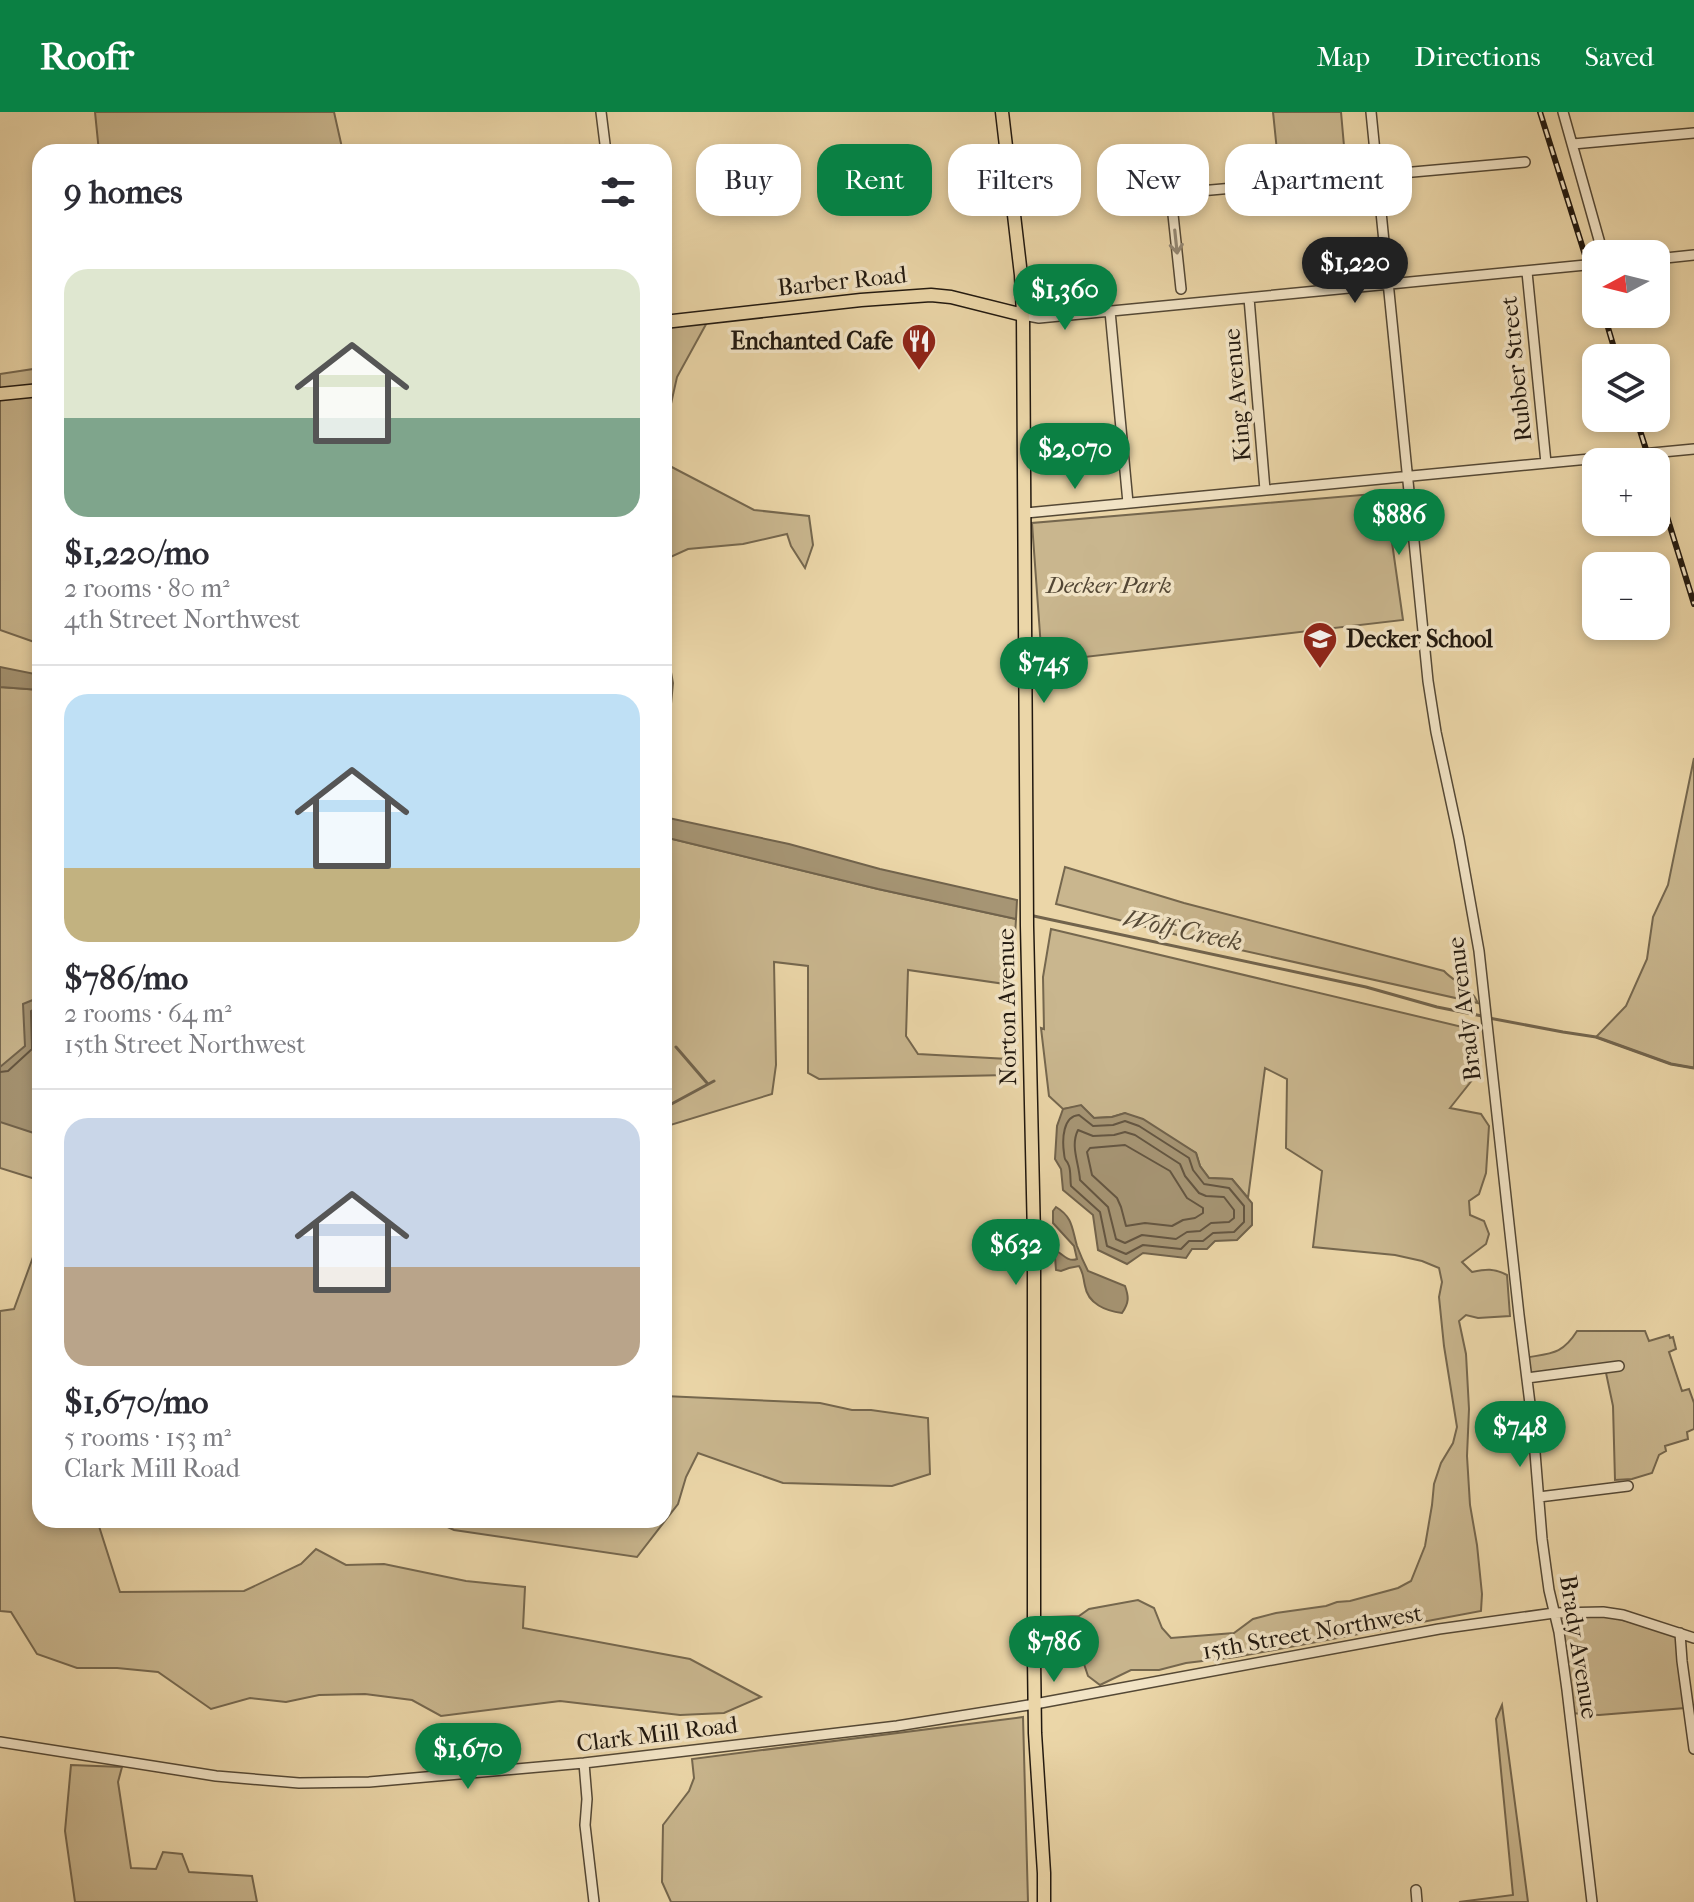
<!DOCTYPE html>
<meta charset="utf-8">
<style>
:root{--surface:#fff;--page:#f2f2f3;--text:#2b2b33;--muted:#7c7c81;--line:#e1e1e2;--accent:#0b8043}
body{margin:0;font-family:"IM FELL French Canon",serif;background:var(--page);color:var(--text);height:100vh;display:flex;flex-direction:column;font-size:30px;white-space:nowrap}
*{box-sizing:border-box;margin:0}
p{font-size:26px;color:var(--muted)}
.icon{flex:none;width:44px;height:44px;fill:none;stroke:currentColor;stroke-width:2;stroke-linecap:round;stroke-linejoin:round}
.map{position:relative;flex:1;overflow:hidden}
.panel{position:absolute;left:32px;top:32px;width:640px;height:1384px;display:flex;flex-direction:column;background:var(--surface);border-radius:24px;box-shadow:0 4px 12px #0003}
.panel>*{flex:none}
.top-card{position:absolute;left:696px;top:32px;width:760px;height:72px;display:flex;gap:16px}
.needle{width:52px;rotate:263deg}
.tools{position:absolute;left:1582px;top:128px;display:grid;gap:16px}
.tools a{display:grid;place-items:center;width:88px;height:88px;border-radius:16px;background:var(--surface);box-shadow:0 4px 12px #0003;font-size:40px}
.price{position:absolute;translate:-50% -68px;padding:0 18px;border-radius:28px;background:var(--accent);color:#fff;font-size:26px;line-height:52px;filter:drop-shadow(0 2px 4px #0008)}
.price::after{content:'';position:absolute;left:50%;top:48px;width:24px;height:18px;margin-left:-12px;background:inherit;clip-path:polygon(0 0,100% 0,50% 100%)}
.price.active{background:#222;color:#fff}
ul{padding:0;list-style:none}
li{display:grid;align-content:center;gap:16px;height:424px;padding:0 32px}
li+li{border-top:2px solid var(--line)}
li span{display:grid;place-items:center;height:248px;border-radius:24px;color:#555}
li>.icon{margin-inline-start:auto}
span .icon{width:144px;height:144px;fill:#fffc;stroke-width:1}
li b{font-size:34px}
h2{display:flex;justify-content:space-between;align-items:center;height:96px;padding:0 32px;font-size:34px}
.chip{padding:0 28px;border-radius:24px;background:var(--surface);box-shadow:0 4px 12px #0003;font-size:28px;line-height:72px}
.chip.active{background:var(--accent);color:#fff}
header{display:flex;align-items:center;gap:48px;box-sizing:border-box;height:112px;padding:0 40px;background:var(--accent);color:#fff}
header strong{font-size:38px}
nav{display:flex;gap:44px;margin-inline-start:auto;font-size:28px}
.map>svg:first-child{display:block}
.green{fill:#c9b68e;stroke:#75674e;stroke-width:2}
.water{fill:#a69574;stroke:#71634c;stroke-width:2}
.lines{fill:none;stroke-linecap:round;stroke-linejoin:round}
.shore{stroke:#645642;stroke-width:2}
.stream{stroke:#71634c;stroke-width:3}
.minor-casing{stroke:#544835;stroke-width:12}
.major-casing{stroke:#21180f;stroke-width:15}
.minor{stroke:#f2e4c6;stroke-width:9}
.major{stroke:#ebd6a8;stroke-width:12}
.rail-casing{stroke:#21180f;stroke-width:6}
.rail{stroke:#f2e4c6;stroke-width:3;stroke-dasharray:9;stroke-linecap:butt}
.oneway{stroke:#948874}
.labels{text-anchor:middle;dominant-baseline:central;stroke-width:7;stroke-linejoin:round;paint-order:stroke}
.street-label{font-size:24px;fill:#21180f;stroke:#f2e4c6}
.poi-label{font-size:24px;font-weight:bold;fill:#21180f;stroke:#f2e4c6;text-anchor:end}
.park-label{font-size:24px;font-style:italic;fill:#534735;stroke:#f2e4c6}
.water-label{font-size:26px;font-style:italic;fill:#564a37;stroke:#f2e4c6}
</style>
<header>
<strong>Roofr</strong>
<nav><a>Map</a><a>Directions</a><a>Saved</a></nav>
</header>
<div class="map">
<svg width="1694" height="1790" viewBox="0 0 1694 1790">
<rect width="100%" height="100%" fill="#ebd6a8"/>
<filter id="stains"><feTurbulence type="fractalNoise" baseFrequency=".0025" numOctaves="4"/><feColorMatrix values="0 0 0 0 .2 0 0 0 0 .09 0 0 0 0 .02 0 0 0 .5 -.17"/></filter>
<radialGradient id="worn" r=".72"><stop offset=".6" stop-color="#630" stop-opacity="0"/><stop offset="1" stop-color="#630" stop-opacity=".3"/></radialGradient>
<path class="green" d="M 95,0 L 334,0 L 343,40 L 99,40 Z
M 1273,0 L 1341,0 L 1344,34 L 1277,39 Z
M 710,205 L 677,265 L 664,323 L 664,210 Z
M 40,256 L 40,532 L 0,518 L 0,262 Z
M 664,351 L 754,398 L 809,404 L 813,433 L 805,456 L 791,434 L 787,422 L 743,432 L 688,437 L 664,448 Z
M 1385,381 L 1403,508 L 1042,550 L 1032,411 Z
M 664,522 L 673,571 L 667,633 L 664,641 Z
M 0,575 L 40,578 L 40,1064 L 32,1066 L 0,1056 Z
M 1694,646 L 1694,956 L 1671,952 L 1596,925 L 1626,894 L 1647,847 L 1653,805 L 1668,773 Z
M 664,725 L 878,777 L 1016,807 L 1012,873 L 908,858 L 906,924 L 918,942 L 1008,947 L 1008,963 L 819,967 L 808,961 L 808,854 L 774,850 L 776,953 L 772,982 L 664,1015 Z
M 1065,755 L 1184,791 L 1444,859 C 1455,871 1472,876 1478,891 L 1209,831 L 1056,792 Z
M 1051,817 L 1475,918 L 1473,967 L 1450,996 L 1481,1002 L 1489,1014 L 1486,1061 L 1479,1082 L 1469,1089 L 1470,1103 L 1484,1109 L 1489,1122 L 1486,1132 L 1462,1150 L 1472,1160 C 1486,1157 1494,1156 1507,1163 L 1510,1204 L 1478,1206 L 1466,1203 L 1459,1209 L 1466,1242 L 1469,1297 L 1467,1344 L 1470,1393 L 1477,1433 L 1482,1482 L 1481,1499 L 1236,1545 L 1186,1551 L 1159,1558 L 1131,1558 L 1100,1573 L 1088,1564 L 1082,1546 L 1054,1549 L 1045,1529 L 1041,1515 L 1051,1505 L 1079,1504 L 1089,1497 L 1138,1488 L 1154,1496 L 1162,1516 L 1171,1526 L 1234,1521 L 1253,1507 L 1276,1501 L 1326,1494 L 1337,1490 L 1350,1489 L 1398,1476 L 1411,1469 L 1425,1434 L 1432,1393 L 1434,1372 L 1441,1351 L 1453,1331 L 1457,1315 L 1444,1234 L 1439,1185 L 1442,1170 L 1439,1156 L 1422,1149 L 1395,1143 L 1313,1135 L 1322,1059 L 1286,1036 L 1287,967 L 1265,956 L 1248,1086 L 1232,1067 L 1209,1066 L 1200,1054 L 1196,1041 L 1125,1001 L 1112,1005 L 1094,1006 L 1081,994 L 1063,997 L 1049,984 L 1041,916 L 1044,917 L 1043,865 Z
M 40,1126 L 40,1408 L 97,1408 L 120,1480 L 244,1479 L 301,1452 L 316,1437 L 346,1453 L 384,1452 L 466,1469 L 525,1475 L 523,1516 L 690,1547 L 761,1585 L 724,1601 L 680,1603 L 560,1589 L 441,1604 L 412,1588 L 365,1582 L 319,1583 L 286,1590 L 250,1586 L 211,1597 L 158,1560 L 117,1556 L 77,1556 L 37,1542 L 11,1500 L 0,1499 L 0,1199 L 14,1197 Z
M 1577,1219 L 1645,1219 L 1649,1229 L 1669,1223 L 1670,1226 L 1673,1225 L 1676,1237 L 1669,1240 L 1682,1279 L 1689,1277 L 1694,1291 L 1694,1317 L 1687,1320 L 1688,1327 L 1665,1334 L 1666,1339 L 1659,1343 L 1652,1361 L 1632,1367 L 1615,1368 L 1613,1294 L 1605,1256 L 1527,1266 L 1524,1246 C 1551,1241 1562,1243 1577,1219 Z
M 664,1284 L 820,1291 L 852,1298 L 871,1298 L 928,1306 L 930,1362 L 892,1374 L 783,1371 L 698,1341 L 686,1365 L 678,1392 L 637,1445 L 454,1418 L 432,1408 L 664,1408 Z
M 1603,1503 L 1678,1522 L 1685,1596 L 1599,1603 L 1570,1601 L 1558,1504 Z
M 1502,1593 L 1528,1790 L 1459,1790 L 1513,1783 L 1496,1607 Z
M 1023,1605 L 1028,1790 L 671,1790 L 662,1770 L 663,1713 L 689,1679 L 694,1666 L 692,1647 Z
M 71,1653 L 122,1655 L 118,1670 L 131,1756 L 156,1757 L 163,1740 L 182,1742 L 189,1760 L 252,1764 L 257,1790 L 75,1790 L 65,1719 Z"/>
<path class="water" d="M 0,555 L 40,563 L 40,578 L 0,575 Z
M 664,705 L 789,732 L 880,757 L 1017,788 L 1016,807 L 878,777 L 664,725 Z
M 40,885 L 40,1023 L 0,1010 L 0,955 L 25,934 L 23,892 Z
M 1081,993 L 1094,1006 L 1112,1005 L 1125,1001 L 1143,1007 L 1196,1041 L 1200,1054 L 1209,1066 L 1232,1067 L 1252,1091 L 1252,1113 L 1237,1128 L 1215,1129 L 1207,1137 L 1192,1137 L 1186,1146 L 1143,1141 L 1127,1152 L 1098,1138 L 1093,1103 L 1063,1078 L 1061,1057 L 1055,1047 L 1057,1014 L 1063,997 Z
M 1056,1095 C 1073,1105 1072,1117 1077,1134 C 1080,1142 1084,1151 1088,1159 L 1125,1174 C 1129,1185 1129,1191 1122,1201 C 1106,1199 1088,1192 1085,1174 C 1083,1166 1084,1162 1079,1154 L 1069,1156 L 1061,1159 L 1056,1158 L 1055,1145 L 1057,1139 C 1064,1144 1069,1150 1077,1147 L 1074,1134 L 1053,1111 L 1053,1099 Z"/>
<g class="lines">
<path class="shore" d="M 0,960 L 8,959 L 32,937 L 31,899 L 40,894
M 1079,1003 L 1093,1014 L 1113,1013 L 1125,1009 L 1139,1014 L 1189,1046 L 1193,1058 L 1204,1072 L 1229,1076 L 1244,1094 L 1244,1110 L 1234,1120 L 1213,1121 L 1203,1129 L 1189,1129 L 1181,1137 L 1143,1133 L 1126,1142 L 1107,1134 L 1100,1100 L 1071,1074 C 1070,1068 1071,1060 1069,1054 C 1065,1044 1065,1052 1064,1041 C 1062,1027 1063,1004 1079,1003 Z
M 1078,1018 L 1093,1024 L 1114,1023 L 1125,1020 L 1135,1023 L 1180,1052 L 1185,1064 L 1199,1081 L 1206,1084 L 1224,1085 L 1234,1098 L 1234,1106 L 1229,1110 L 1211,1111 L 1200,1119 L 1187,1120 L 1176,1127 L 1142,1123 L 1125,1131 L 1116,1127 L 1108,1095 L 1080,1068 C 1079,1051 1070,1034 1078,1018 Z
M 1125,1033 L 1170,1059 L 1187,1086 L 1203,1096 L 1203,1101 L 1195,1106 L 1183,1108 L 1172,1114 L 1145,1111 L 1126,1114 L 1121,1095 L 1117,1086 L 1092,1063 L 1087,1040 L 1090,1036 Z"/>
<path class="stream" d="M 1029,803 L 1366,875 L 1437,895 L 1482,904
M 1489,906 L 1563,920 L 1596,925 L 1671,952 L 1694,956
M 676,935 L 707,971
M 664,996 L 714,969"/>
<g class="minor-casing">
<path id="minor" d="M 601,0 L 606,40
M 1371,0 L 1428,569 L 1436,620 L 1459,727 L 1479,839 L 1519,1203 L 1533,1316 L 1542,1427 L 1549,1478 L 1559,1520 L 1567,1578 L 1592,1790
M 1563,0 L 1603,142
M 1573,32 L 1694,21
M 1656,147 L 1694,143
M 1527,160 L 1546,351
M 1181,177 L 1171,84 L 1200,79 L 1525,50
M 1249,186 L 1265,378
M 1110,199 L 1128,391
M 1023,203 L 1039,206 L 1596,152
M 1026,401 L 1694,337
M 1527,1266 L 1619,1254
M 1539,1385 L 1628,1374
M 1680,1521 L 1682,1549 L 1694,1637
M 0,1630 L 216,1664 L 299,1671 L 369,1670 L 584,1651 L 897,1614 L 1035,1592 L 1439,1517 L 1554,1501 L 1603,1500 L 1623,1503 L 1694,1526
M 584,1651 L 587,1687 L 585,1713 L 594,1790
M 1416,1778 L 1417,1790"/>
</g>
<g class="major-casing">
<path id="major" d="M 1002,0 L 1021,163 L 1023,203 L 1027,814 L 1034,1125 L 1034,1546 L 1035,1621 L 1044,1761 L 1044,1790
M 664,210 L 861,188 L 931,183 L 951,185 L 1023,203
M 0,282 L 40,278"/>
</g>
<use href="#minor" class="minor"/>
<use href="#major" class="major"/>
<g class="rail-casing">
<path id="rail" d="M 1540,0 L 1596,178
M 1604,202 L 1617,246
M 1636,306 L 1650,350
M 1656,369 L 1694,492"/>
</g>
<use href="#rail" class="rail"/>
</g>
<defs><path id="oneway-shaft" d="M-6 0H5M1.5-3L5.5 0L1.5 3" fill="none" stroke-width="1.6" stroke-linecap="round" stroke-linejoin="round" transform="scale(2)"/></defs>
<use class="oneway" href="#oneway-shaft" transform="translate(1176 130) rotate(84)"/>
<defs>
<g id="restaurant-pin" transform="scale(1.8)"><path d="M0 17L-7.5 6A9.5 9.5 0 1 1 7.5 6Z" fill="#8f2418" stroke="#f2e4c6"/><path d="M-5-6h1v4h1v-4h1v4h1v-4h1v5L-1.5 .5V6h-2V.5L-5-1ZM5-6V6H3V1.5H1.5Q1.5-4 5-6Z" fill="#fff"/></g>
<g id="school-pin" transform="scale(1.8)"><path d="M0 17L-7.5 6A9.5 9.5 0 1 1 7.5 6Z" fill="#8f2418" stroke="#f2e4c6"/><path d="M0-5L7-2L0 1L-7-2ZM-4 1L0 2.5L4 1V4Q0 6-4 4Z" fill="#fff"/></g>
</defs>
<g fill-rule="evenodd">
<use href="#restaurant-pin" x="919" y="229"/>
<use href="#school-pin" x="1320" y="527"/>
</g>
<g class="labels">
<g class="street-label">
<text transform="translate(842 169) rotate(-6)">Barber Road</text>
<text transform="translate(1516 257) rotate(-96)">Rubber Street</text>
<text transform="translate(1237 283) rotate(-95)">King Avenue</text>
<text transform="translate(1007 895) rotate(-91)">Norton Avenue</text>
<text transform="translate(1464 897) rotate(-97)">Brady Avenue</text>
<text transform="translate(1312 1520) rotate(-10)">15th Street Northwest</text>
<text transform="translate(1579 1535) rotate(81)">Brady Avenue</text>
<text transform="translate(657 1622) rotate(-7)">Clark Mill Road</text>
</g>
<g class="poi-label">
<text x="893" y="229">Enchanted Cafe</text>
<text x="1346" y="527" text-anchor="start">Decker School</text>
</g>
<g class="park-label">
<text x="1109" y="473">Decker Park</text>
</g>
<g class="water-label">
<text transform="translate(1183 818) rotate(12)">Wolf Creek</text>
</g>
</g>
<rect width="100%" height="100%" filter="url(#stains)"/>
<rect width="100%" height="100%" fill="url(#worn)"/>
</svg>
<div class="tools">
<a><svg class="needle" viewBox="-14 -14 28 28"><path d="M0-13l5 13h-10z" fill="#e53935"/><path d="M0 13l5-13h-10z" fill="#7c7c81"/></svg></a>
<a><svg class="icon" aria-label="layers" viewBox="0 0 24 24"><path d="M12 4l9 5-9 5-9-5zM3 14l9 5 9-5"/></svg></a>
<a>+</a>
<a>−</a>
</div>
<b class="price active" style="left:1355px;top:193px">$1,220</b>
<b class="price" style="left:1065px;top:220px">$1,360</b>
<b class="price" style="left:1075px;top:379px">$2,070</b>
<b class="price" style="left:1399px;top:445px">$886</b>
<b class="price" style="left:1044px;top:593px">$745</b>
<b class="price" style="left:1016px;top:1175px">$632</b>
<b class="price" style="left:1520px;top:1357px">$748</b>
<b class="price" style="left:1054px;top:1572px">$786</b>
<b class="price" style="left:468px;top:1679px">$1,670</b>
<div class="top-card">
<a class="chip">Buy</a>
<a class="chip active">Rent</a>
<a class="chip">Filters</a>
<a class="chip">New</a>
<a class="chip">Apartment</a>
</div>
<section class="panel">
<h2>9 homes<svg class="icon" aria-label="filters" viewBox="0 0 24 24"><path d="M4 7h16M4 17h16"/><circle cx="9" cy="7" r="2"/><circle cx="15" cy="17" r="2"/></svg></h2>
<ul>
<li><span style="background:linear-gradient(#dfe7d0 60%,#7fa58c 0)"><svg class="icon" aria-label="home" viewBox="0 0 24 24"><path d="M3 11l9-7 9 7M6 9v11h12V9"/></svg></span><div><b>$1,220/mo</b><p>2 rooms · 80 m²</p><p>4th Street Northwest</p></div></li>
<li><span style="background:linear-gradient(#bfe0f5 70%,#c2b280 0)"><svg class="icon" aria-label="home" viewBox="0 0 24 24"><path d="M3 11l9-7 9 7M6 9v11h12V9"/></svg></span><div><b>$786/mo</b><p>2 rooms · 64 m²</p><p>15th Street Northwest</p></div></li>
<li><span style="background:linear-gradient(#c9d6e8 60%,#b9a48a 0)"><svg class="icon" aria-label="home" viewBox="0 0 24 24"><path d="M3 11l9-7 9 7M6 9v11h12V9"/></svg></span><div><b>$1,670/mo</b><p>5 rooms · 153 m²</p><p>Clark Mill Road</p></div></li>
</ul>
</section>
</div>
